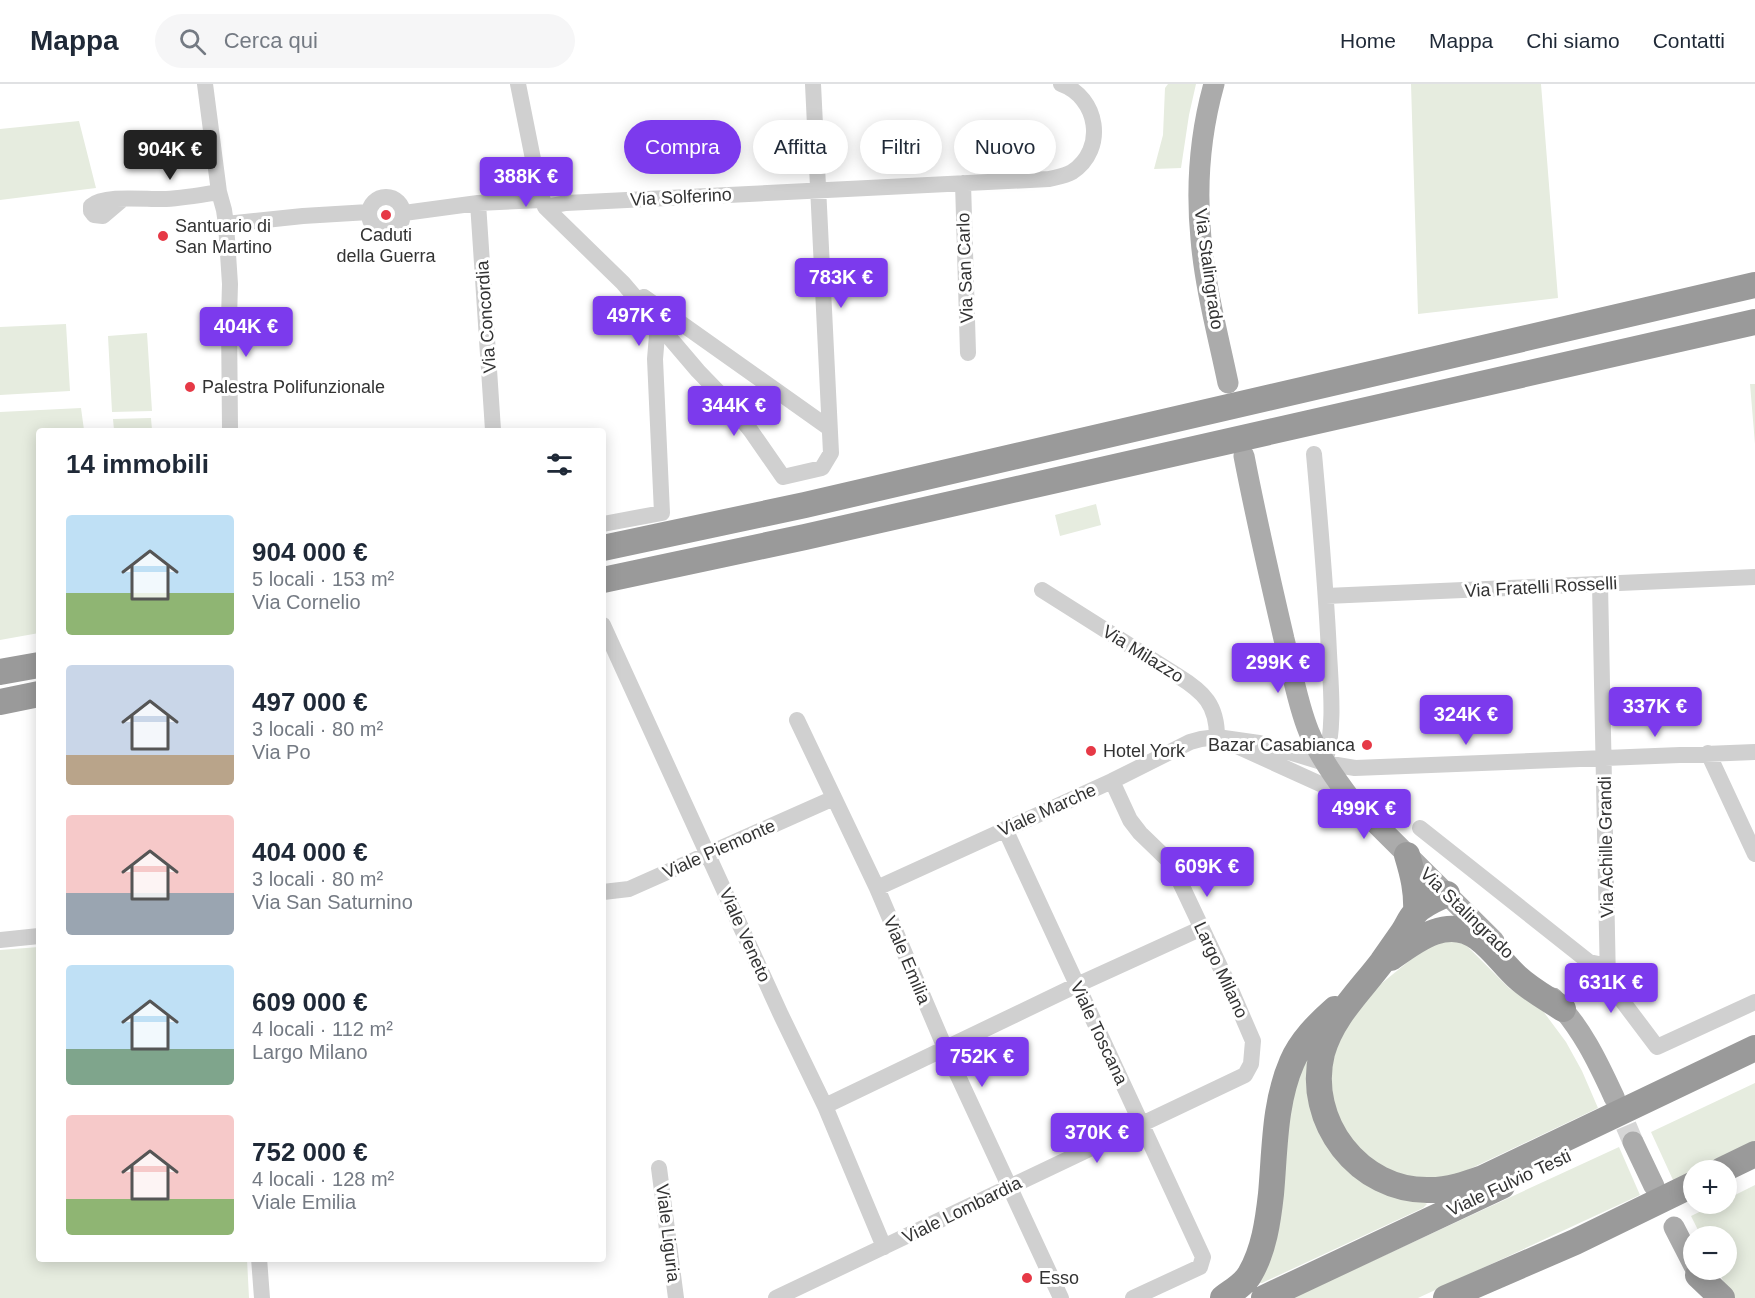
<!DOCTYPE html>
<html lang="it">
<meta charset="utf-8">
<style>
:root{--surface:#fff;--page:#f6f6f7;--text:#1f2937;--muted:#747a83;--line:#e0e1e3;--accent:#7c3aed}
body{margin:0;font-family:Arial,sans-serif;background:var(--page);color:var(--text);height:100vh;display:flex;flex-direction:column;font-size:22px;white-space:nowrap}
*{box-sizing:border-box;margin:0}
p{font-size:20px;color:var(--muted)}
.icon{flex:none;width:33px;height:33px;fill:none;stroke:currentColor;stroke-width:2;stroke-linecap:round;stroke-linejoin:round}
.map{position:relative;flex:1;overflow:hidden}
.panel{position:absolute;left:36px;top:344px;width:570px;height:834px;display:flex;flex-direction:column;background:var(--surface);border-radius:6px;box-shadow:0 3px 15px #0003}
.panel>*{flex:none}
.guide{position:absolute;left:624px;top:36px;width:570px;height:54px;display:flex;gap:12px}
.buttons{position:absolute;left:1683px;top:1076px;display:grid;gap:12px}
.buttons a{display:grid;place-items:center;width:54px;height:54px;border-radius:50%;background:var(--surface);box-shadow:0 3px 15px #0003;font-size:30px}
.price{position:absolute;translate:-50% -51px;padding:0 14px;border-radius:6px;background:var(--accent);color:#fff;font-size:20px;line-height:39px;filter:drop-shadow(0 2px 3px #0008)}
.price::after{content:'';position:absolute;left:50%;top:36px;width:18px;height:14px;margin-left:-9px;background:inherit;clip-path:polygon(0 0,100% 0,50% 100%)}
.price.selected{background:#222;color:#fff}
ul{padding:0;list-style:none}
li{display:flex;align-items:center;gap:18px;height:150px;padding:0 30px}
li span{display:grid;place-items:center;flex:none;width:168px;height:120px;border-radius:6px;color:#555}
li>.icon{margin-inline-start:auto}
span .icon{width:72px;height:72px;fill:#fffc;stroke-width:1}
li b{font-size:26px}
h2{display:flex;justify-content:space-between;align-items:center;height:72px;padding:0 30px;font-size:26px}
.tag{padding:0 21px;border-radius:27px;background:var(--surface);box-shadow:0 3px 15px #0003;font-size:21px;line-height:54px}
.tag.selected{background:var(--accent);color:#fff}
header{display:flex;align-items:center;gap:36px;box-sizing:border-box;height:84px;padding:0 30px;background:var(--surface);border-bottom:2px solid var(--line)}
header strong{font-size:28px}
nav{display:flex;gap:33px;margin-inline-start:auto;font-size:21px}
.search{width:420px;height:54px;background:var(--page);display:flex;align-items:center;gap:15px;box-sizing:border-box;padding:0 21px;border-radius:33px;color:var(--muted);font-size:22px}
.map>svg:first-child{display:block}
.green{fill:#e6ecdf}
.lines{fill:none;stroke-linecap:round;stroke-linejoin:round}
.major-tunnel{stroke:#d6d6d6;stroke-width:21;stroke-dasharray:21 10;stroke-linecap:butt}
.minor{stroke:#d0d0d0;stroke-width:16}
.major{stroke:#ababab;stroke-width:21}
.highway{stroke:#9a9a9a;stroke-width:26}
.poi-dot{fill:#e63946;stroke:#fff;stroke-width:2}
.labels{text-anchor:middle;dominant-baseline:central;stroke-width:6;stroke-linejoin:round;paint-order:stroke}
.street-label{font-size:18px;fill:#333;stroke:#fff}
.poi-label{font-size:18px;fill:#333;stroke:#fff;text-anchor:start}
</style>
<header>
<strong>Mappa</strong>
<div class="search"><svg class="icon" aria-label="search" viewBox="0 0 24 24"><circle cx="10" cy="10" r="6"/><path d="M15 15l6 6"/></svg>Cerca qui</div>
<nav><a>Home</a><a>Mappa</a><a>Chi siamo</a><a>Contatti</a></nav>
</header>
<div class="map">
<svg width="1755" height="1214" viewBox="0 0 1755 1214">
<rect width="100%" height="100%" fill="#fff"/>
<path class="green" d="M 1168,0 L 1196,0 L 1189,31 L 1181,84 L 1154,85 L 1163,51 L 1165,4 Z
M 1411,0 L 1541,0 L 1558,214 L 1418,230 Z
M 79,37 L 96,104 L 0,116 L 0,45 Z
M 66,240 L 70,307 L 0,311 L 0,243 Z
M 147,249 L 152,327 L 112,328 L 108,252 Z
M 1750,300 L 1755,300 L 1755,360 Z
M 81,324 L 84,346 L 39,346 L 39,549 L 0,556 L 0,328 Z
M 151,334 L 152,346 L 114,346 L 113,335 Z
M 1096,420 L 1101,441 L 1060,452 L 1055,431 Z
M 1445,855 L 1465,860 L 1509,904 L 1543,927 L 1566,958 L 1582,987 L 1598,1024 L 1436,1101 L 1374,1084 L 1335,1038 L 1327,985 L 1350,925 L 1414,873 L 1439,857 Z
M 39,863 L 39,1174 L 247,1175 L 249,1214 L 0,1214 L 0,866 Z
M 1303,975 L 1312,977 L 1318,1037 L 1419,1116 L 1427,1120 L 1423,1124 L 1262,1199 L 1257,1199 L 1287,1022 Z
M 1755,999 L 1755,1057 L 1673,1096 L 1651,1048 Z
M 1619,1063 L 1640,1111 L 1418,1214 L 1292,1214 Z
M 1755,1101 L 1755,1214 L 1732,1214 L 1717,1185 L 1726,1185 L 1726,1152 L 1701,1152 L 1691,1132 L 1718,1119 L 1726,1119 L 1727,1115 Z"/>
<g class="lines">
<path class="major-tunnel" d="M 1614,1013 L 1633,1058"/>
<path class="minor" d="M 205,0 L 219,108 L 224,126 L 226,140 L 230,200 L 229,234 L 230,346
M 518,0 L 538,100 L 545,123 L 623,199 L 698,287 L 727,317 L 751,347 L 783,393 L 822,384 L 831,369 L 813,0
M 963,99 L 968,269
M369 130a17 17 0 1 1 34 0a17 17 0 1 1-34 0Z
M 123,115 L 103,132 L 94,131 L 91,127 L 91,122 C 105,110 148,116 166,115 C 184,114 201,111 219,108
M 478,119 L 493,346
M 545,123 L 566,119 L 1049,95 C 1057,93 1065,92 1072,88 C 1107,65 1098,13 1061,0
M 404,129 L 478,119 L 542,116
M 226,140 L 303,132 L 369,128
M 644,213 L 829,344
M 1314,370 C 1320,437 1326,503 1329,569 C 1331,606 1335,643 1325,679
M 603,440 L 662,429 L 655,275 L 658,239
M 1600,500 L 1608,898 L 1657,963 L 1755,918
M 1042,506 L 1178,592 C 1204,608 1217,621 1217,653 L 1349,713
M 1326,512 L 1755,493
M 603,541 L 781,931 L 825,1022 L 884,1163
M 797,636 L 877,804 L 945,964 L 1061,1214
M 1708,669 L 1755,770
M 1420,744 L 1589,878 L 1608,882
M 1005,745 L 1203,1173 L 1200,1183 L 1133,1214
M 877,804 L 1112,697 L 1190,658 L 1201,655 L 1217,653 L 1259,659 L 1325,679 L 1355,684 L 1755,668
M 603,808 L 629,805 L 834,714
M 0,856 L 39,852
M 825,1022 L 1077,901 L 1202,844
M 659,1084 L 676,1214
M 259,1174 L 262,1214
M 776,1214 L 1245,991 L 1251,980 L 1253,957 L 1231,906 L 1171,779 L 1140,749 L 1130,736 L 1112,697"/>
<path class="major" d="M 1214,0 C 1200,50 1196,103 1201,155 C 1205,203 1218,251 1228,299
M 1244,372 C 1256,434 1270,495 1284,555 C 1292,586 1297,619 1309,648 C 1319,672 1334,693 1350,714 L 1494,857
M 1553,914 C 1581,943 1597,976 1614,1013
M 1633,1058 L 1654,1102
M 1674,1143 L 1694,1182"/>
<path class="highway" d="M 603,464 L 805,421 L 1755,201
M 603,496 L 805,453 L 1755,238
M 0,588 L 39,581
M 0,618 L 39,610
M 1407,771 C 1413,791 1417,807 1416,828
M 1447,810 C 1436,815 1423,820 1415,829 C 1410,834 1407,842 1403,848 C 1396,858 1389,868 1382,878 C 1360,907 1332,933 1322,969 C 1305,1037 1359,1108 1430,1106 C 1449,1106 1466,1100 1483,1094 L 1755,964
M 1391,874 C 1416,856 1448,831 1478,854 C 1493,865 1504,881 1517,893 C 1531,906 1548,915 1563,925
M 1722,1086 L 1755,1070
M 1698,1191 L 1722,1214
M 1223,1214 C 1232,1207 1244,1201 1250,1190 C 1264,1166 1268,1137 1271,1110 C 1275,1066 1274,1019 1292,978 C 1301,957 1318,940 1335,925
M 1264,1214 L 1502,1102
M 1446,1214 L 1575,1158 L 1694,1100"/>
</g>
<g class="poi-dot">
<circle cx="386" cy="131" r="6"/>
<circle cx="163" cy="152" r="6"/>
<circle cx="190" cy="303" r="6"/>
<circle cx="1367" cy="661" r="6"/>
<circle cx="1091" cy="667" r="6"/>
<circle cx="1027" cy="1194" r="6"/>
</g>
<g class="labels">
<g class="street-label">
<text transform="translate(681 113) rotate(-3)">Via Solferino</text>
<text transform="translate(965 184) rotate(-92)">Via San Carlo</text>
<text transform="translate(1209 185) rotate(82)">Via Stalingrado</text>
<text transform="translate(486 233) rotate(-94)">Via Concordia</text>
<text transform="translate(1541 503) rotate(-3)">Via Fratelli Rosselli</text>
<text transform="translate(1143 570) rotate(32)">Via Milazzo</text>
<text transform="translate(1047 726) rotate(-24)">Viale Marche</text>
<text transform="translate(1606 763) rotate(-91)">Via Achille Grandi</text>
<text transform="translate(719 765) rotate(-24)">Viale Piemonte</text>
<text transform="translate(1467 829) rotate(44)">Via Stalingrado</text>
<text transform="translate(745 851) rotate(66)">Viale Veneto</text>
<text transform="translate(907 876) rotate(67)">Viale Emilia</text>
<text transform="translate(1221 886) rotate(65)">Largo Milano</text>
<text transform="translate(1099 949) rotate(65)">Viale Toscana</text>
<text transform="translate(1509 1099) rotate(-25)">Viale Fulvio Testi</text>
<text transform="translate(962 1126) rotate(-26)">Viale Lombardia</text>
<text transform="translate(668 1149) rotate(83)">Viale Liguria</text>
</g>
<g class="poi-label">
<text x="175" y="142">Santuario di<tspan x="175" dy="21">San Martino</tspan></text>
<text x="386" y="151" text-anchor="middle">Caduti<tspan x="386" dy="21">della Guerra</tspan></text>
<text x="202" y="303">Palestra Polifunzionale</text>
<text x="1355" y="661" text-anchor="end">Bazar Casabianca</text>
<text x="1103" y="667">Hotel York</text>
<text x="1039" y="1194">Esso</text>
</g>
</g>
</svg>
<div class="buttons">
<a>+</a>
<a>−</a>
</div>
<b class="price selected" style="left:170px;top:97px">904K €</b>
<b class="price" style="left:526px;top:124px">388K €</b>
<b class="price" style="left:841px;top:225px">783K €</b>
<b class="price" style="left:639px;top:263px">497K €</b>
<b class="price" style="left:246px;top:274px">404K €</b>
<b class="price" style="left:734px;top:353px">344K €</b>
<b class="price" style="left:1278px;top:610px">299K €</b>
<b class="price" style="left:1655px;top:654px">337K €</b>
<b class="price" style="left:1466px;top:662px">324K €</b>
<b class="price" style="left:1364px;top:756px">499K €</b>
<b class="price" style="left:1207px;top:814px">609K €</b>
<b class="price" style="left:1611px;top:930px">631K €</b>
<b class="price" style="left:982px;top:1004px">752K €</b>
<b class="price" style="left:1097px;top:1080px">370K €</b>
<div class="guide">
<a class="tag selected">Compra</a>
<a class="tag">Affitta</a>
<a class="tag">Filtri</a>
<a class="tag">Nuovo</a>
</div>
<section class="panel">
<h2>14 immobili<svg class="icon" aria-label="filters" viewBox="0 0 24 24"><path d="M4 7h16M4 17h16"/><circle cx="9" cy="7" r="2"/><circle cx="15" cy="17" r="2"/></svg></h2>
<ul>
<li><span style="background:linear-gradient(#bfe0f5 65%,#8fb573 0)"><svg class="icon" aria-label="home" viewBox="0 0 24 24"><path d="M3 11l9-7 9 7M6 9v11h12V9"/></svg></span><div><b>904 000 €</b><p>5 locali · 153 m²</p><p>Via Cornelio</p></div></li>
<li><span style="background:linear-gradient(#c9d6e8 75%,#b9a48a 0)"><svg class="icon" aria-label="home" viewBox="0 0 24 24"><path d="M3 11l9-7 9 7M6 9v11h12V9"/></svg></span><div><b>497 000 €</b><p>3 locali · 80 m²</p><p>Via Po</p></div></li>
<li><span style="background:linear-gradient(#f6c9c9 65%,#9aa5b1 0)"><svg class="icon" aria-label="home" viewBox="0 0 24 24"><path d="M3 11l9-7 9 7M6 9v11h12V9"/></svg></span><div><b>404 000 €</b><p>3 locali · 80 m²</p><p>Via San Saturnino</p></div></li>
<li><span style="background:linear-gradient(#bfe0f5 70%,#7fa58c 0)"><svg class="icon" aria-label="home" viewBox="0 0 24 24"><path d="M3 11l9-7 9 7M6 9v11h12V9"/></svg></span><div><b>609 000 €</b><p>4 locali · 112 m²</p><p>Largo Milano</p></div></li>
<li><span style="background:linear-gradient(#f6c9c9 70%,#8fb573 0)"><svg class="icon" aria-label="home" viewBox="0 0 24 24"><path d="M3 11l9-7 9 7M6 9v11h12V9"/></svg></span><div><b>752 000 €</b><p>4 locali · 128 m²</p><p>Viale Emilia</p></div></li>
</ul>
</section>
</div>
